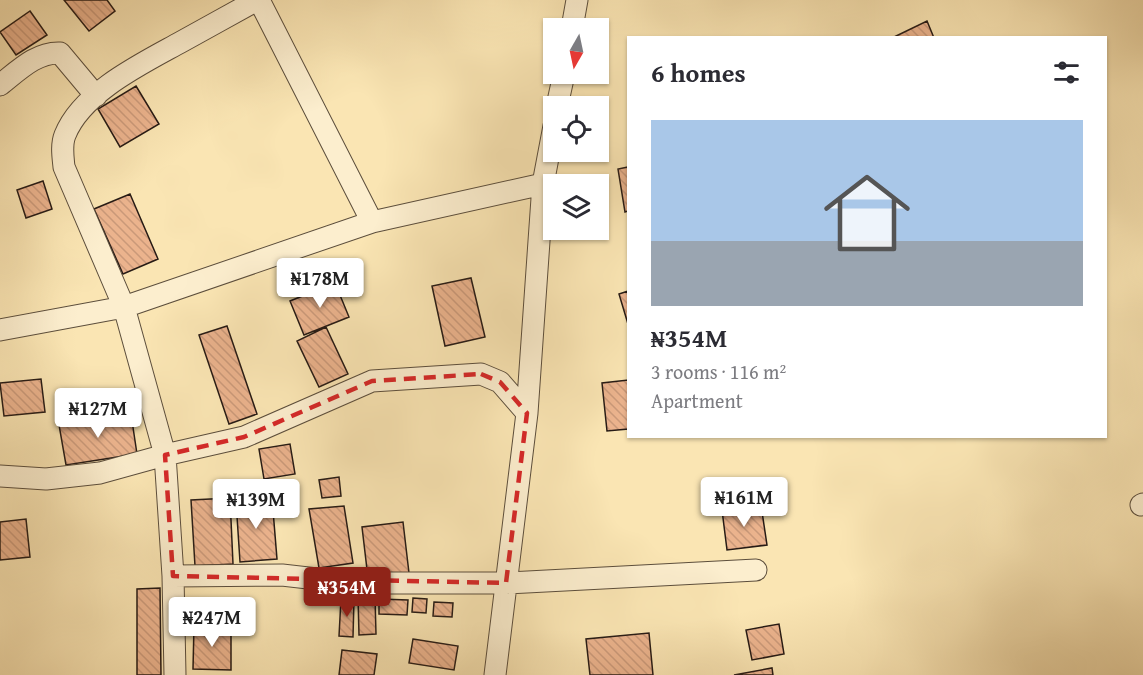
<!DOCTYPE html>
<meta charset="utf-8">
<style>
:root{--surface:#fff;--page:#f7f7f7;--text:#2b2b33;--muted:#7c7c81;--line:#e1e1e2;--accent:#8f2418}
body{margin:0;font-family:"Gentium Book Plus",serif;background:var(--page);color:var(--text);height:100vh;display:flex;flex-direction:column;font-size:22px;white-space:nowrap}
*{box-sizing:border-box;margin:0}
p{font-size:20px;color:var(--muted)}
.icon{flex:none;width:33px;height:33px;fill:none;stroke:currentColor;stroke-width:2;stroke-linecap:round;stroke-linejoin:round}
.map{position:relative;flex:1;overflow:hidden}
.details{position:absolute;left:627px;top:36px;width:480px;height:402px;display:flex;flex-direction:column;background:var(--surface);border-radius:0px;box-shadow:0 2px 4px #0004}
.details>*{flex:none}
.needle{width:39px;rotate:189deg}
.buttons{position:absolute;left:543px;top:18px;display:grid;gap:12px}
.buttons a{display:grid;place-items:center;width:66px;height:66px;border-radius:0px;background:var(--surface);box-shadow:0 2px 4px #0004;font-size:30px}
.price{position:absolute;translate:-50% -51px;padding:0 14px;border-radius:6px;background:#fff;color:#222;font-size:20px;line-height:39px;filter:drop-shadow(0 2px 3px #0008)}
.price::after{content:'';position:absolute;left:50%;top:36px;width:18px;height:14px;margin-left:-9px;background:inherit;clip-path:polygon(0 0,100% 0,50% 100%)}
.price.current{background:var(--accent);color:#fff}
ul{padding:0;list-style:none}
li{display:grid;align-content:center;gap:12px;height:318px;padding:0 24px}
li+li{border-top:2px solid var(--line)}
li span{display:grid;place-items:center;height:186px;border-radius:0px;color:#555}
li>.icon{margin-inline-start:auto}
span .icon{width:108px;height:108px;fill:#fffc;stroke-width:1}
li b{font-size:26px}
h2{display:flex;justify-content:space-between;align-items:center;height:72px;padding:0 24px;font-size:26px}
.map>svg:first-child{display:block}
.building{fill:url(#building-back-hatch);stroke:#271b15;stroke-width:1.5}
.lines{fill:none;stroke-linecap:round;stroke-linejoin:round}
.street-casing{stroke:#5c4e3c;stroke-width:23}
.street{stroke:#fceece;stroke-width:21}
.marked{fill:none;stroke:#d62828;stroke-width:4.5;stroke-dasharray:12 8;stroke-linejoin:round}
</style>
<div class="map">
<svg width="1143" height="675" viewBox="0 0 1143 675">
<defs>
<pattern id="building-back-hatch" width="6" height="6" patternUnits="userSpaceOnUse" patternTransform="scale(1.5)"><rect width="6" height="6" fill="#ebb38d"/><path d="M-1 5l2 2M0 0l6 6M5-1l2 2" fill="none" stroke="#ca9979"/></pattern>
</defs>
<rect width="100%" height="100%" fill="#fae5b3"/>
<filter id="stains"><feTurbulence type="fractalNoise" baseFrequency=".00333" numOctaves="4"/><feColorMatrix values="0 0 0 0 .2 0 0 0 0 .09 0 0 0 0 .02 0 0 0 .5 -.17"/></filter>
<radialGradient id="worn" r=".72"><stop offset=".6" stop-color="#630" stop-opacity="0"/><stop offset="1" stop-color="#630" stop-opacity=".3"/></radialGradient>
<path class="building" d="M 64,0 L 107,0 L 115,11 L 89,31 Z
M 30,11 L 47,35 L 16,55 L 0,32 Z
M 927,21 L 934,38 L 892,38 Z
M 136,86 L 159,124 L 120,147 L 98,109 Z
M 628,167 L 628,211 L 625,212 L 618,169 Z
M 43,181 L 52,209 L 26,218 L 17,190 Z
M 130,194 L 158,259 L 123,274 L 94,209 Z
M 471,278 L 485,337 L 445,346 L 432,286 Z
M 335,283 L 349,317 L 304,335 L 290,301 Z
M 628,291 L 628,324 L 619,294 Z
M 227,326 L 257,414 L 229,424 L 199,335 Z
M 326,327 L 348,374 L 319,387 L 297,341 Z
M 41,379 L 45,412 L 4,416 L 0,383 Z
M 628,380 L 628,429 L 607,431 L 602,383 Z
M 131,414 L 137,454 L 66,465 L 59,425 Z
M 290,444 L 295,474 L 264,479 L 259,449 Z
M 339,477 L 341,496 L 322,498 L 319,480 Z
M 230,498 L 233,564 L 195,566 L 191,500 Z
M 272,498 L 277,559 L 240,562 L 236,501 Z
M 761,505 L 767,545 L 727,550 L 722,510 Z
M 344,506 L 353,563 L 319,568 L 309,509 Z
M 26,519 L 30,557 L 0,560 L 0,522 Z
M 403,522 L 409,573 L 368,578 L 362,527 Z
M 160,588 L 161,675 L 137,675 L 137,589 Z
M 358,597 L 375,597 L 376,634 L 359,635 Z
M 413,598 L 427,599 L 426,613 L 412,612 Z
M 341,599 L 354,599 L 353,637 L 339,636 Z
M 379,599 L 408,600 L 407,615 L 379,614 Z
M 434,602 L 453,603 L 452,617 L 433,616 Z
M 779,624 L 784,654 L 752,660 L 746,630 Z
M 194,626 L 231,628 L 231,670 L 193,669 Z
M 649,633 L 653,675 L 590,675 L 586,639 Z
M 413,639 L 458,646 L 454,670 L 409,663 Z
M 342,650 L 377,654 L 374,675 L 339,675 Z
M 772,668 L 773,675 L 734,675 Z"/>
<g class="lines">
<g class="street-casing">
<path id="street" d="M 259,0 L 372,222
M 572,28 L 577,0
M 0,85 C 18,71 36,52 60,53 L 96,96
M 557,106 L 564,74
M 0,330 L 124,307 L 372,222 L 543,184
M 0,476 L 46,479 L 100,473 L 165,455 L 244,437 L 372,381 L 481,374 L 500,382 L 527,413
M 1141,505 L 1143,504
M 173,576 L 282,575 L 352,583 L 506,583 L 756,570
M 175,675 L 173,576 L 165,455 L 124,307 L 64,167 C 63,157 61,145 65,135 C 82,92 143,63 181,42 C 206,28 232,14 257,0
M 495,675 L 527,413 L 543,184 L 554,126"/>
</g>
<use href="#street" class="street"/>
</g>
<path class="marked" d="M 481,374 L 500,382 L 527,413 L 506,583 L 173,576 L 165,455 L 244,437 L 372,381 Z"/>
<rect width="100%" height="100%" filter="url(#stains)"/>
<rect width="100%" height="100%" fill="url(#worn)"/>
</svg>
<div class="buttons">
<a><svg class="needle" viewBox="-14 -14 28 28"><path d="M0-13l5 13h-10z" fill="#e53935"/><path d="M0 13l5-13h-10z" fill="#7c7c81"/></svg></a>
<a><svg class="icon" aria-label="locate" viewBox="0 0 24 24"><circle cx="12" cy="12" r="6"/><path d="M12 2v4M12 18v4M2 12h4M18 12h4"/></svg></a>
<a><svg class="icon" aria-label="layers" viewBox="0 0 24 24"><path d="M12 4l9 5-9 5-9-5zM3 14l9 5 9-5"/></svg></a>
</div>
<b class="price" style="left:320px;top:309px">₦178M</b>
<b class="price" style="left:98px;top:439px">₦127M</b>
<b class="price" style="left:744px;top:528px">₦161M</b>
<b class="price" style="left:256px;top:530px">₦139M</b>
<b class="price current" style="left:347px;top:618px">₦354M</b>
<b class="price" style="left:212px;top:648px">₦247M</b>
<section class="details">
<h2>6 homes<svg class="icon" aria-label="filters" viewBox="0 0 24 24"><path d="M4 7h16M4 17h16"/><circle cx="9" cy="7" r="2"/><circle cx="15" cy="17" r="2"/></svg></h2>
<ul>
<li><span style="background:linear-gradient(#a9c7e8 65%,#9aa5b1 0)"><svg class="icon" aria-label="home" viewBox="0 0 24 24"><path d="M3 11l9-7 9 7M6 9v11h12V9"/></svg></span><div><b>₦354M</b><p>3 rooms · 116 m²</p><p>Apartment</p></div></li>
</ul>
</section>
</div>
